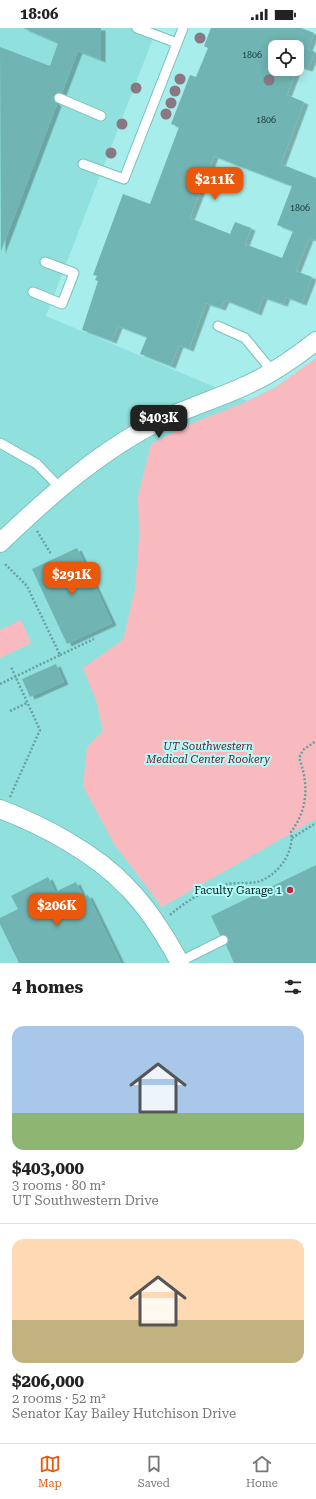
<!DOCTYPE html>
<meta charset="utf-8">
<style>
:root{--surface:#fff;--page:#f2f2f2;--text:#222;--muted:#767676;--line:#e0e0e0;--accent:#ea580c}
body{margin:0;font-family:"Roboto Serif",serif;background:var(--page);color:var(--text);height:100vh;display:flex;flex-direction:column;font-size:15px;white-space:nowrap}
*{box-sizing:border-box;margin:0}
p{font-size:13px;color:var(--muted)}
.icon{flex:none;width:22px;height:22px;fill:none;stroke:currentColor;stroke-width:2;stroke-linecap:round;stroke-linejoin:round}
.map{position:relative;height:935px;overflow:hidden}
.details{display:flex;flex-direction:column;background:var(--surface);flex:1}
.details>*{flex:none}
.fabs{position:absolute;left:268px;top:12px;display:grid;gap:8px}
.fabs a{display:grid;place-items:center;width:36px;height:36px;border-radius:8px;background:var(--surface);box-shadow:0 2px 10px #0003;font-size:20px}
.price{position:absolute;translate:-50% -34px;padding:0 9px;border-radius:8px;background:var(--accent);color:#fff;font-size:13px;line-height:26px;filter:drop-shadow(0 1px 2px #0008)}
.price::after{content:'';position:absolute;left:50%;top:24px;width:12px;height:9px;margin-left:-6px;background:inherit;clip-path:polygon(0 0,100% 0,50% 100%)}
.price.selected{background:#222;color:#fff}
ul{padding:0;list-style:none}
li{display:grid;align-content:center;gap:8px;height:212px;padding:0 12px}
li+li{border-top:1px solid var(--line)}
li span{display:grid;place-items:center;height:124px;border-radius:12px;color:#555}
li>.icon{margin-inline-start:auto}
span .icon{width:72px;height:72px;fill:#fffc;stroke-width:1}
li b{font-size:17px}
h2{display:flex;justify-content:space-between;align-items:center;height:48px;padding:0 12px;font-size:17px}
.status{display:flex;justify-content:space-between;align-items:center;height:28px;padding:0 20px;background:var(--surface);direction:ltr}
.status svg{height:11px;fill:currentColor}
.menu{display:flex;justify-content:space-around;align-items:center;height:56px;border-top:1px solid var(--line);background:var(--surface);font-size:11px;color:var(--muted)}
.menu a{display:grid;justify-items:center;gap:2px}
.menu .selected{color:var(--accent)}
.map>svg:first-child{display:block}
.built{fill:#90e1de}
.green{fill:#f9babf}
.building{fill:#6fb5b3;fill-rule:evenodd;filter:url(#shadow)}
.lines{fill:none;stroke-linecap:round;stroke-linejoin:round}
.lane-casing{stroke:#7ac0be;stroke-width:11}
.street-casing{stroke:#7ac0be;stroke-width:20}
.path{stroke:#6aa09f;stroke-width:2.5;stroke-dasharray:2 2;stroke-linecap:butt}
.lane{stroke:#fff;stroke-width:9}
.street{stroke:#fff;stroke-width:18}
.tree{fill:#897781}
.poi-dot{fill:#ba294a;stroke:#b3fbf8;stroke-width:1.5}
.labels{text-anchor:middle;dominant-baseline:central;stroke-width:4;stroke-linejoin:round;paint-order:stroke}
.number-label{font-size:9px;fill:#1c4040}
.park-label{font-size:11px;font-style:italic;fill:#72162b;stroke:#b3fbf8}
.poi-label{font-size:11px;fill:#001919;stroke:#b3fbf8;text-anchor:end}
</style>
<div class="status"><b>18:06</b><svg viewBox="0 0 49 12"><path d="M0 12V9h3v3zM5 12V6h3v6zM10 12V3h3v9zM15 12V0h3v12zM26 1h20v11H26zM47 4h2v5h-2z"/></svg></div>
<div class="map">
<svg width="316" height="935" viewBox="0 0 316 935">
<defs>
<filter id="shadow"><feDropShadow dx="4.5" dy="2.5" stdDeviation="0" flood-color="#0004"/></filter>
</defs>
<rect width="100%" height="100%" fill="#a6edeb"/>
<path class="built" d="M 0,0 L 157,0 L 46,288 L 248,373 L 276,359 L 316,331 L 316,935 L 0,935 Z"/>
<path class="green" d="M 316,330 L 316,791 L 162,879 L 114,816 L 83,758 L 87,719 L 103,703 L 96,672 L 83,640 L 123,612 L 135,561 L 139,508 L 138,468 L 151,416 L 188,397 L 248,373 L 276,359 Z
M 21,592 L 31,615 L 0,630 L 0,602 Z"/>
<path class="building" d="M 23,0 L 101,0 L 101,32 L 78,23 L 62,65 L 58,64 L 54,67 L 54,73 L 57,76 L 1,223 L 0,19 L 50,38 L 58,15 Z
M 211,0 L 301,0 L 314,5 L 308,21 L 315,24 L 308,41 L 298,38 L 287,67 L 304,74 L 281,136 L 316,150 L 316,212 L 309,210 L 296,243 L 312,249 L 302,275 L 286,269 L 283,276 L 263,269 L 257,285 L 225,272 L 221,280 L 206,275 L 189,321 L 179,317 L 171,338 L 140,326 L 147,309 L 118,298 L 112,313 L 82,302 L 98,253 L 95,252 L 97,248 L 93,247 L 123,166 L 150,176 L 179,99 L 171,96 L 190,47 L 196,49 L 208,20 L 204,18 ZM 275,19 L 297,19 L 297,41 L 275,41 ZM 214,128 L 292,158 L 277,197 L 293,203 L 282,230 L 245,216 L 251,200 L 235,194 L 230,206 L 190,190 Z
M 77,520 L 112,595 L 67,616 L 32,541 Z
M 56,636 L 64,654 L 30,669 L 22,651 Z
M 316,837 L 316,935 L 234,935 L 226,917 L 228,915 L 228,910 L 226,907 L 220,907 L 211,888 Z
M 48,849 L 55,864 L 76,854 L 83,869 L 88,867 L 121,935 L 19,935 L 0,896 L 0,890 L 18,881 L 11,868 Z"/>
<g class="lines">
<g class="lane-casing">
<path id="lane" d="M 137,0 L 177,15
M 59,70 L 101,88
M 83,136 L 124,151 L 183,0
M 33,264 L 62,276 L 74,245 L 45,234
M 218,298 L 245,310 L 272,343
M 0,415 L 37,436 L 60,460
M 179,934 L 223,912"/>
</g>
<g class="street-casing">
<path id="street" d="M 0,515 C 49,468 104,419 166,390 C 193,378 221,369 247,357 C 271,346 296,329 316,313
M 0,781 C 44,798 95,825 127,859 C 148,880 166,909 180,935"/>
</g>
<path class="path" d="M 37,503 L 51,526
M 60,627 L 94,611
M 0,656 L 60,627 L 27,558 L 4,535
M 10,683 L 27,675
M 10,769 L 40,702 L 11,639
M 292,810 L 316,795
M 170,887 C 186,873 203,863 223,857 C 234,854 246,856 257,854 C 277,849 295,824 291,804 C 308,781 309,756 299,730 L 303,722 L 316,713"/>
<use href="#lane" class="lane"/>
<use href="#street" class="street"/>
</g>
<g class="tree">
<circle cx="200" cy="10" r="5.5"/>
<circle cx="180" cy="51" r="5.5"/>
<circle cx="269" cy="52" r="5.5"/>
<circle cx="136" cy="60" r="5.5"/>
<circle cx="175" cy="63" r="5.5"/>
<circle cx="171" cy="75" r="5.5"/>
<circle cx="166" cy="86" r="5.5"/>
<circle cx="122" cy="96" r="5.5"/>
<circle cx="111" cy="125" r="5.5"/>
</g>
<circle class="poi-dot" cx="290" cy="862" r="4"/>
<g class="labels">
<g class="number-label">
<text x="252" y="27">1806</text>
<text x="266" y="92">1806</text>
<text x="300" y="180">1806</text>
</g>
<g class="park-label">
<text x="208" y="718">UT Southwestern<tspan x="208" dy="13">Medical Center Rookery</tspan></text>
</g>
<g class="poi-label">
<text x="282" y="862">Faculty Garage 1</text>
</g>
</g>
</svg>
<div class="fabs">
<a><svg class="icon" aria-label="locate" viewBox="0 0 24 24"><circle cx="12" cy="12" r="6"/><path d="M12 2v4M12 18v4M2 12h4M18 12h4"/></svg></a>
</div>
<b class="price" style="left:215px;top:173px">$211K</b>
<b class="price selected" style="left:159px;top:411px">$403K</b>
<b class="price" style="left:72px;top:568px">$291K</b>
<b class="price" style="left:57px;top:899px">$206K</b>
</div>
<section class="details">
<h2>4 homes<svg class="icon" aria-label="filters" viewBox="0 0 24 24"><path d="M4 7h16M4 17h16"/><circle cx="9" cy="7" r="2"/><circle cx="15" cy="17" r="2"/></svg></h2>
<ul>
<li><span style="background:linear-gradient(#a9c7e8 70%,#8fb573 0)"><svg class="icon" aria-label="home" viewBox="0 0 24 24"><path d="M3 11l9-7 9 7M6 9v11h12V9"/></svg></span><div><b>$403,000</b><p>3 rooms · 80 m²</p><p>UT Southwestern Drive</p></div></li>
<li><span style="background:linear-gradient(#ffd9b3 65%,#c2b280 0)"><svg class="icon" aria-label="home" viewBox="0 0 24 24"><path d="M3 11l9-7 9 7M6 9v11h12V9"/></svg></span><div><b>$206,000</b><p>2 rooms · 52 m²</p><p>Senator Kay Bailey Hutchison Drive</p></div></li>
</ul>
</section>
<nav class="menu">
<a class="selected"><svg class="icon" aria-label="map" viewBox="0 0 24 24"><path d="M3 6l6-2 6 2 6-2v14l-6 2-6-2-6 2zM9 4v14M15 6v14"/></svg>Map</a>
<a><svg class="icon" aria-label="saved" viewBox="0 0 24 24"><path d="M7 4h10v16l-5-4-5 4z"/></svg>Saved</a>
<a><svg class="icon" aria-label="home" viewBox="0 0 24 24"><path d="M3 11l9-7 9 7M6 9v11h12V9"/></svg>Home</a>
</nav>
